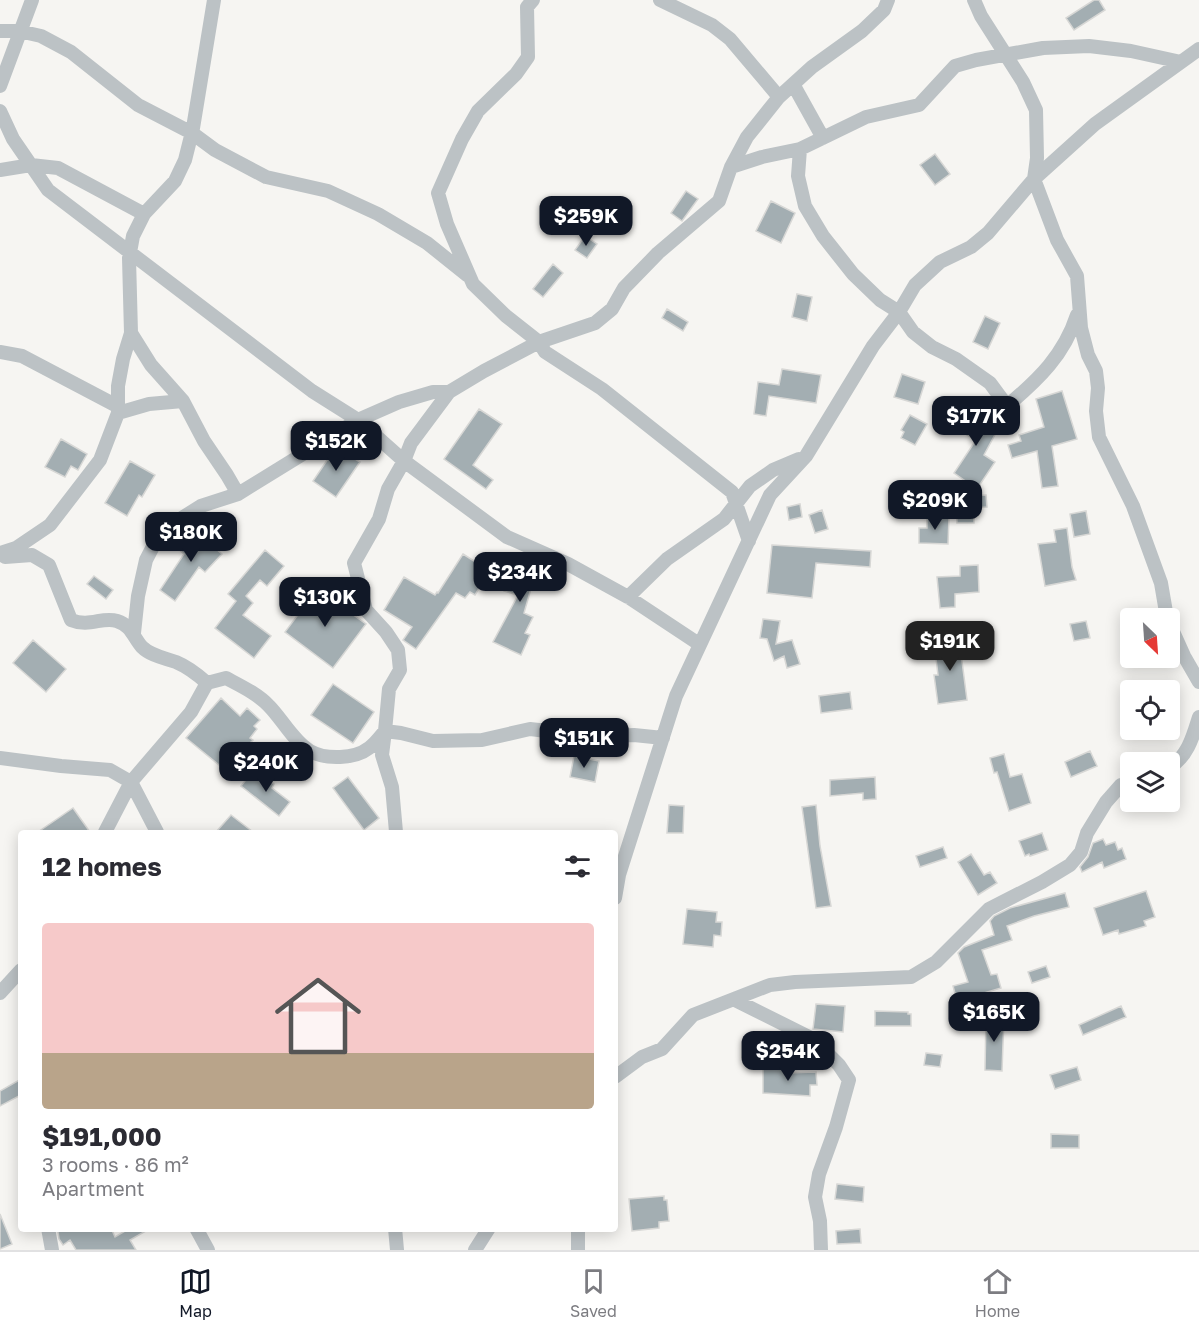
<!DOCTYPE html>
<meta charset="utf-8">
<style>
:root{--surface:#fff;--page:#f2f2f3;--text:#2b2b33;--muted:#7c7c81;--line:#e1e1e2;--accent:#111827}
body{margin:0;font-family:"Golos Text",sans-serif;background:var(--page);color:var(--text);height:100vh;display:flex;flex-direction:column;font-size:22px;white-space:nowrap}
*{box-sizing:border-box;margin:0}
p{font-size:20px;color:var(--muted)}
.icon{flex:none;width:33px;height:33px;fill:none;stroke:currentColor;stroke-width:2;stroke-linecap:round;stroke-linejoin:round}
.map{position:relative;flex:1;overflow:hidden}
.sheet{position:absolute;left:18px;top:830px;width:600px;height:402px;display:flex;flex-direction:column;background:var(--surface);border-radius:6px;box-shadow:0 3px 15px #0003}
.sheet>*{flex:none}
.needle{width:39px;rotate:155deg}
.fabs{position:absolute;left:1120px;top:608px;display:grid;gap:12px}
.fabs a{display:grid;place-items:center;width:60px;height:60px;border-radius:6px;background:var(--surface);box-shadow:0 3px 15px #0003;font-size:30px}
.price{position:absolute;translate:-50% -51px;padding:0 14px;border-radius:12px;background:var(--accent);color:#fff;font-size:20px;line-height:39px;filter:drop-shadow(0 2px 3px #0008)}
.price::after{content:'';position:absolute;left:50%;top:36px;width:18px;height:14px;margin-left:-9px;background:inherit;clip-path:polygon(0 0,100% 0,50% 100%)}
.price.on{background:#222;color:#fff}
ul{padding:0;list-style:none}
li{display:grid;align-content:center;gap:12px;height:318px;padding:0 24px}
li+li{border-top:2px solid var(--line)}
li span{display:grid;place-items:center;height:186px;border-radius:6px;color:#555}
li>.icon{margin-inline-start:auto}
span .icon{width:108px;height:108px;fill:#fffc;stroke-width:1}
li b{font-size:26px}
h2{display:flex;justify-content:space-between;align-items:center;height:72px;padding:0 24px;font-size:26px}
.tabs{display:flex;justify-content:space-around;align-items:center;height:84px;border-top:2px solid var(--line);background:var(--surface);font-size:16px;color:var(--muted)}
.tabs a{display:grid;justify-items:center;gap:3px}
.tabs .on{color:var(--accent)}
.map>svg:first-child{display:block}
.building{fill:#a3aeb2;stroke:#d7d7d5;stroke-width:1.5}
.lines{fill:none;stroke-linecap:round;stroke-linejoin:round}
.street{stroke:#bcc2c5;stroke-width:14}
</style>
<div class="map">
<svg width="1199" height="1250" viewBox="0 0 1199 1250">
<rect width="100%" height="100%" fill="#f6f5f2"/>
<path class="building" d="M 1094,0 L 1099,0 L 1105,10 L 1074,30 L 1066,18 Z
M 935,154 L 950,174 L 935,185 L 920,165 Z
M 686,191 L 698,199 L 682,221 L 671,213 Z
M 771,201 L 795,213 L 781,243 L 756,231 Z
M 585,236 L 597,244 L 587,258 L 575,250 Z
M 553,264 L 563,273 L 543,297 L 533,289 Z
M 797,294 L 812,297 L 807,321 L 792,317 Z
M 667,309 L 688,322 L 683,331 L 662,318 Z
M 985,316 L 1000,323 L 988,349 L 973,342 Z
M 782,369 L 821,375 L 816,403 L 769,396 L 766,416 L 754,414 L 758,382 L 779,385 Z
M 902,374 L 925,382 L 918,404 L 894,397 Z
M 1062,391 L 1077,439 L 1052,446 L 1058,486 L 1042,488 L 1037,451 L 1012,458 L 1008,445 L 1021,441 L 1019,435 L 1044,427 L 1036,399 Z
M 967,407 L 998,425 L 998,429 L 984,455 L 995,462 L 977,489 L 954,473 L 976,440 L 955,428 Z
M 479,409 L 502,424 L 473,465 L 493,480 L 486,489 L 444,459 Z
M 910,415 L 927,424 L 915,445 L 901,438 L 904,432 L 901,430 Z
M 61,439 L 87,454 L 78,470 L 71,466 L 65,477 L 45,467 Z
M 336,447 L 360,462 L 336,497 L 313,481 Z
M 130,461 L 155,475 L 142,497 L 139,495 L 127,516 L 105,503 Z
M 986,495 L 987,507 L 974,508 L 974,523 L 957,523 L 956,497 Z
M 800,504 L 802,517 L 789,520 L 787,507 Z
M 822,510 L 828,529 L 815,533 L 809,515 Z
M 1086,511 L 1090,534 L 1074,537 L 1070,514 Z
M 927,516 L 949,517 L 948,544 L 919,543 L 919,528 L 927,528 Z
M 1067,528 L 1072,567 L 1076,580 L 1045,586 L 1038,544 L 1056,542 L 1054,530 Z
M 193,529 L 205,539 L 208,536 L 218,545 L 215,548 L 222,554 L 205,572 L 199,567 L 175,601 L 160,590 L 184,554 L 177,548 Z
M 772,545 L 871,551 L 870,567 L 816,563 L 812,598 L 767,593 Z
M 265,550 L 284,566 L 267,586 L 260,580 L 246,596 L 253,603 L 243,615 L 271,636 L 254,658 L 215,628 L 236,601 L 228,594 Z
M 463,554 L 485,568 L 481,574 L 486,577 L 475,595 L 470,592 L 465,598 L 456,593 L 416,649 L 403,640 L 412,627 L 384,610 L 404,577 L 435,595 L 437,592 L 438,593 Z
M 513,556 L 547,565 L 541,588 L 532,585 L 524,613 L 533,617 L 525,633 L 530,635 L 521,655 L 493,642 L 518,595 L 504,591 Z
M 978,565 L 979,592 L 955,594 L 955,607 L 940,608 L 937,577 L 960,576 L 960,566 Z
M 94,576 L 113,590 L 106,599 L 87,584 Z
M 317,589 L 366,624 L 333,668 L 285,632 Z
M 763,619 L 780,621 L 776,644 L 792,640 L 800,664 L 787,668 L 784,656 L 774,661 L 767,639 L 760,638 Z
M 1086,621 L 1090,638 L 1074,641 L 1070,624 Z
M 959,638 L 967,700 L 938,704 L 934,675 L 938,675 L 934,642 Z
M 33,640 L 66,669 L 46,692 L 13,663 Z
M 333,684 L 374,712 L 353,743 L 311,715 Z
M 850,692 L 852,709 L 821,713 L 819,696 Z
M 221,698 L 240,716 L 247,708 L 260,720 L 254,726 L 257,729 L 250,738 L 253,740 L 243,750 L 237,744 L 219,765 L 186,738 Z
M 1090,751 L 1097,766 L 1071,777 L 1065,762 Z
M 1004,754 L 1010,777 L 1022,774 L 1031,803 L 1009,811 L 997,772 L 994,773 L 990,758 Z
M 574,756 L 599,761 L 595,782 L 570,777 Z
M 252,772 L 261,779 L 263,776 L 274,784 L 272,788 L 290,802 L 279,816 L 241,786 Z
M 348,777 L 379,818 L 364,830 L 333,788 Z
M 875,777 L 876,799 L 863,800 L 863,793 L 830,796 L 830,780 Z
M 669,805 L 684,806 L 683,833 L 667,833 Z
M 816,805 L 820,846 L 831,906 L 816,908 L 802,807 Z
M 73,808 L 90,832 L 38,832 Z
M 231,815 L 253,832 L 216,832 Z
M 1042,833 L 1048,850 L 1030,856 L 1029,854 L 1025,856 L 1019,841 Z
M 1103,839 L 1106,845 L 1115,842 L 1118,850 L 1122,848 L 1126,859 L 1104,868 L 1102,862 L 1082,872 L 1080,867 L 1088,857 L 1093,843 Z
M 943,847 L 947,858 L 920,867 L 916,856 Z
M 971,854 L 984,875 L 990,872 L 997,883 L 978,895 L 958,862 Z
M 1146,891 L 1155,917 L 1144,921 L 1146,926 L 1119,934 L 1118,930 L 1103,935 L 1094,908 Z
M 1065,893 L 1069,907 L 1034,916 L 1007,926 L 1012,940 L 982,950 L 991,975 L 997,974 L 1001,988 L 957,1001 L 953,986 L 968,982 L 958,953 L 964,947 L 994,935 L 990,921 L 994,916 L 1010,908 Z
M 687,909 L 717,912 L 716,922 L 722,922 L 721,936 L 714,935 L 713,947 L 683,944 Z
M 1046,966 L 1050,977 L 1032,983 L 1028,972 Z
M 816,1004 L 845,1006 L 843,1032 L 813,1029 Z
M 1121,1006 L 1126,1017 L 1083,1035 L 1079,1025 Z
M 875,1011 L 908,1012 L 908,1014 L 911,1014 L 911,1026 L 875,1026 Z
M 986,1016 L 1004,1016 L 1002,1071 L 985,1070 Z
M 926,1053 L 942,1055 L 940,1067 L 924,1065 Z
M 763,1067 L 786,1067 L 786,1073 L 816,1072 L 817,1085 L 810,1085 L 810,1096 L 763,1093 Z
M 1077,1067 L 1081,1080 L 1055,1089 L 1050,1075 Z
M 21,1079 L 21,1095 L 0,1106 L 0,1091 Z
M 1051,1134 L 1079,1135 L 1079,1148 L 1051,1148 Z
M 837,1184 L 864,1187 L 863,1202 L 835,1199 Z
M 664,1196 L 664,1200 L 667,1200 L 669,1221 L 659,1222 L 659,1228 L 632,1231 L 629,1199 Z
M 0,1214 L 12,1244 L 0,1249 Z
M 63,1228 L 111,1228 L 115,1237 L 130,1228 L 151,1228 L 130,1240 L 136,1250 L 76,1250 L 70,1240 L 63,1245 L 59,1239 L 58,1232 Z
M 860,1229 L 861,1243 L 837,1244 L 836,1231 Z"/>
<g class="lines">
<path class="street" d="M 214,0 L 193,128 L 185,160 L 175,181 L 144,214 L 133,236 L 129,258 L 131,333 L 151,365 L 183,401 L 204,441 L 227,475 L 238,494
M 533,0 L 527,7 L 528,57 L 516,74 L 478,111 L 462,139 L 438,193 L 447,224 L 473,284 L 506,316 L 539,342 L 545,352 L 602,389 L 732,492 L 749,541
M 660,0 L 712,25 L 730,39 L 779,97
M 974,0 L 981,16 L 1023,82 L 1036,110 L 1037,158 L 1034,179 L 1057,240 L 1077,276 L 1081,328 L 1088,355 L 1096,371 L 1098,388 L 1096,411 L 1099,437 L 1133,506 L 1161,583 L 1167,618
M 0,31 L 19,31 L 41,36 L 71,52 L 138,105 L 192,133 L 215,150 L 266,177 L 328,191 L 378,214 L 427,243 L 467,275
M 793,84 L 823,138
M 0,86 L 32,0
M 0,111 L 13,139 L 48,190 L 312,391 L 358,420 L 404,461 L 507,537 L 568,564 L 628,597 L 699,644
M 800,149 L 798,176 L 805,206 L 823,236 L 853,274 L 880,300 L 899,312 L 913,332 L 932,347 L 956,359 L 990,383 L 1007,406 C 1039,379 1064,355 1077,315
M 731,167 L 762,157 L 800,149 L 866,117 L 919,105 L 955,66 L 976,60 L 1043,48 L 1089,46 L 1131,51 L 1181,62
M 0,170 L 31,165 L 58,168 L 144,214
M 0,352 L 22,356 L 117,406
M 118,413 L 149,404 L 183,401
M 0,553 L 16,548 L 50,525 L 100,460 L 118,413 L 118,386 L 123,359 L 131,333
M 5,557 L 32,555 L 49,565 L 71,620 C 90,628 102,616 117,621 C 132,626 133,637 142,647 C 151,656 165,658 176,662 C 188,667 197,674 207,683
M 628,597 L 667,559 L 724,519 L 750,486 L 773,470 L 799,459
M 1170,625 L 1184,656 L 1199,682
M 134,633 L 138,596 L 146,560 L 161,531 L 201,506 L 238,494 L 358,420 L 399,402 L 433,392 L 449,392
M 663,738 L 634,735 L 597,737 L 530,729 L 482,740 L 433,741 L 401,733 L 385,731 L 389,689 L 400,670 L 398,650 L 386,632 L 366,610 L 354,563 L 379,519 L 388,489 L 404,461 L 411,443 L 449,392 L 484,371 L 539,342 L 595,323 L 612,309 L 624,288 L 658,253 L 719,201 L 731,167 L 747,137 L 779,97 L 812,67 L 862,31 L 884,10 L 888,0
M 0,758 L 61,766 L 110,770 L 131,782 L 157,832
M 1170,767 C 1188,756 1193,736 1199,717
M 105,832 L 131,782 L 191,712 L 207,683 L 226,678 C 241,686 258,694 269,706 C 282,719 294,742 310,751 C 326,760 355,759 369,748 C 375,744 380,737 385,731 L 382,755 L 392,787 L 396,832
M 615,898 L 619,875 L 676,696 L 770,495 L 806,456 L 873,346 L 899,312 L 915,285 L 940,262 L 971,247 L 988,233 L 1034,179 L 1095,124 L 1199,49
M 0,993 L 21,970
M 735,1000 L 813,1039 L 839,1065 L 849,1080 L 836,1127 L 819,1174 L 815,1197 L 820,1221 L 821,1250
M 615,1077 L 642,1057 L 662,1049 L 693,1015 L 770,985 L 795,982 L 911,977 L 936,962 L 989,909 L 1042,882 L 1070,865 L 1081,852 L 1087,833 L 1106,802 L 1121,785 L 1131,784
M 48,1228 L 52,1250
M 196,1228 L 208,1250
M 395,1228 L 397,1250
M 475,1250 L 489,1228
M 578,1250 L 578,1228"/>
</g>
</svg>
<div class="fabs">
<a><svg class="needle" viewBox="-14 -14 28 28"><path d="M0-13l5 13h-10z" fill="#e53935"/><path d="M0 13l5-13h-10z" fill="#7c7c81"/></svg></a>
<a><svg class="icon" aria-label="locate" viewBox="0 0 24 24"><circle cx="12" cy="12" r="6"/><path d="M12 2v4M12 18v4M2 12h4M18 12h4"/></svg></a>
<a><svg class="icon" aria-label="layers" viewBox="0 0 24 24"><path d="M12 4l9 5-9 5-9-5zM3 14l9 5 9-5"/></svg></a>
</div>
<b class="price" style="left:586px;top:247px">$259K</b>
<b class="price" style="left:976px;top:447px">$177K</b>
<b class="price" style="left:336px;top:472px">$152K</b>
<b class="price" style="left:935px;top:531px">$209K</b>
<b class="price" style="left:191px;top:563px">$180K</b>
<b class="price" style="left:520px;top:603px">$234K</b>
<b class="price" style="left:325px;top:628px">$130K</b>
<b class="price on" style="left:950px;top:672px">$191K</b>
<b class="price" style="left:584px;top:769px">$151K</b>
<b class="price" style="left:266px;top:793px">$240K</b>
<b class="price" style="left:994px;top:1043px">$165K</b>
<b class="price" style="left:788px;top:1082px">$254K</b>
<section class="sheet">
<h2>12 homes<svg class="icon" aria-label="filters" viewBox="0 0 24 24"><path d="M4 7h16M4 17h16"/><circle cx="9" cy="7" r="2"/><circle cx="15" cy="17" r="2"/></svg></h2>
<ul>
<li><span style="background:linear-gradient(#f6c9c9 70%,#b9a48a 0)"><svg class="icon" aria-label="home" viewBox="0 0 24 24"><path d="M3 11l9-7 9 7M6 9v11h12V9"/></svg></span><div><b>$191,000</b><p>3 rooms · 86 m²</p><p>Apartment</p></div></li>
</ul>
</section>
</div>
<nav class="tabs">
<a class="on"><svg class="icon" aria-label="map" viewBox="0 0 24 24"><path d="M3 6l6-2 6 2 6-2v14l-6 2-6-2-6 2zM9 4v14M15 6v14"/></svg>Map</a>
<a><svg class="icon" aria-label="saved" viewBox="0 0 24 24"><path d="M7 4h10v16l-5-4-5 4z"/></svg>Saved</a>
<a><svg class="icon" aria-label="home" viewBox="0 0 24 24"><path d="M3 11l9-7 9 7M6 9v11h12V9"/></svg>Home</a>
</nav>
